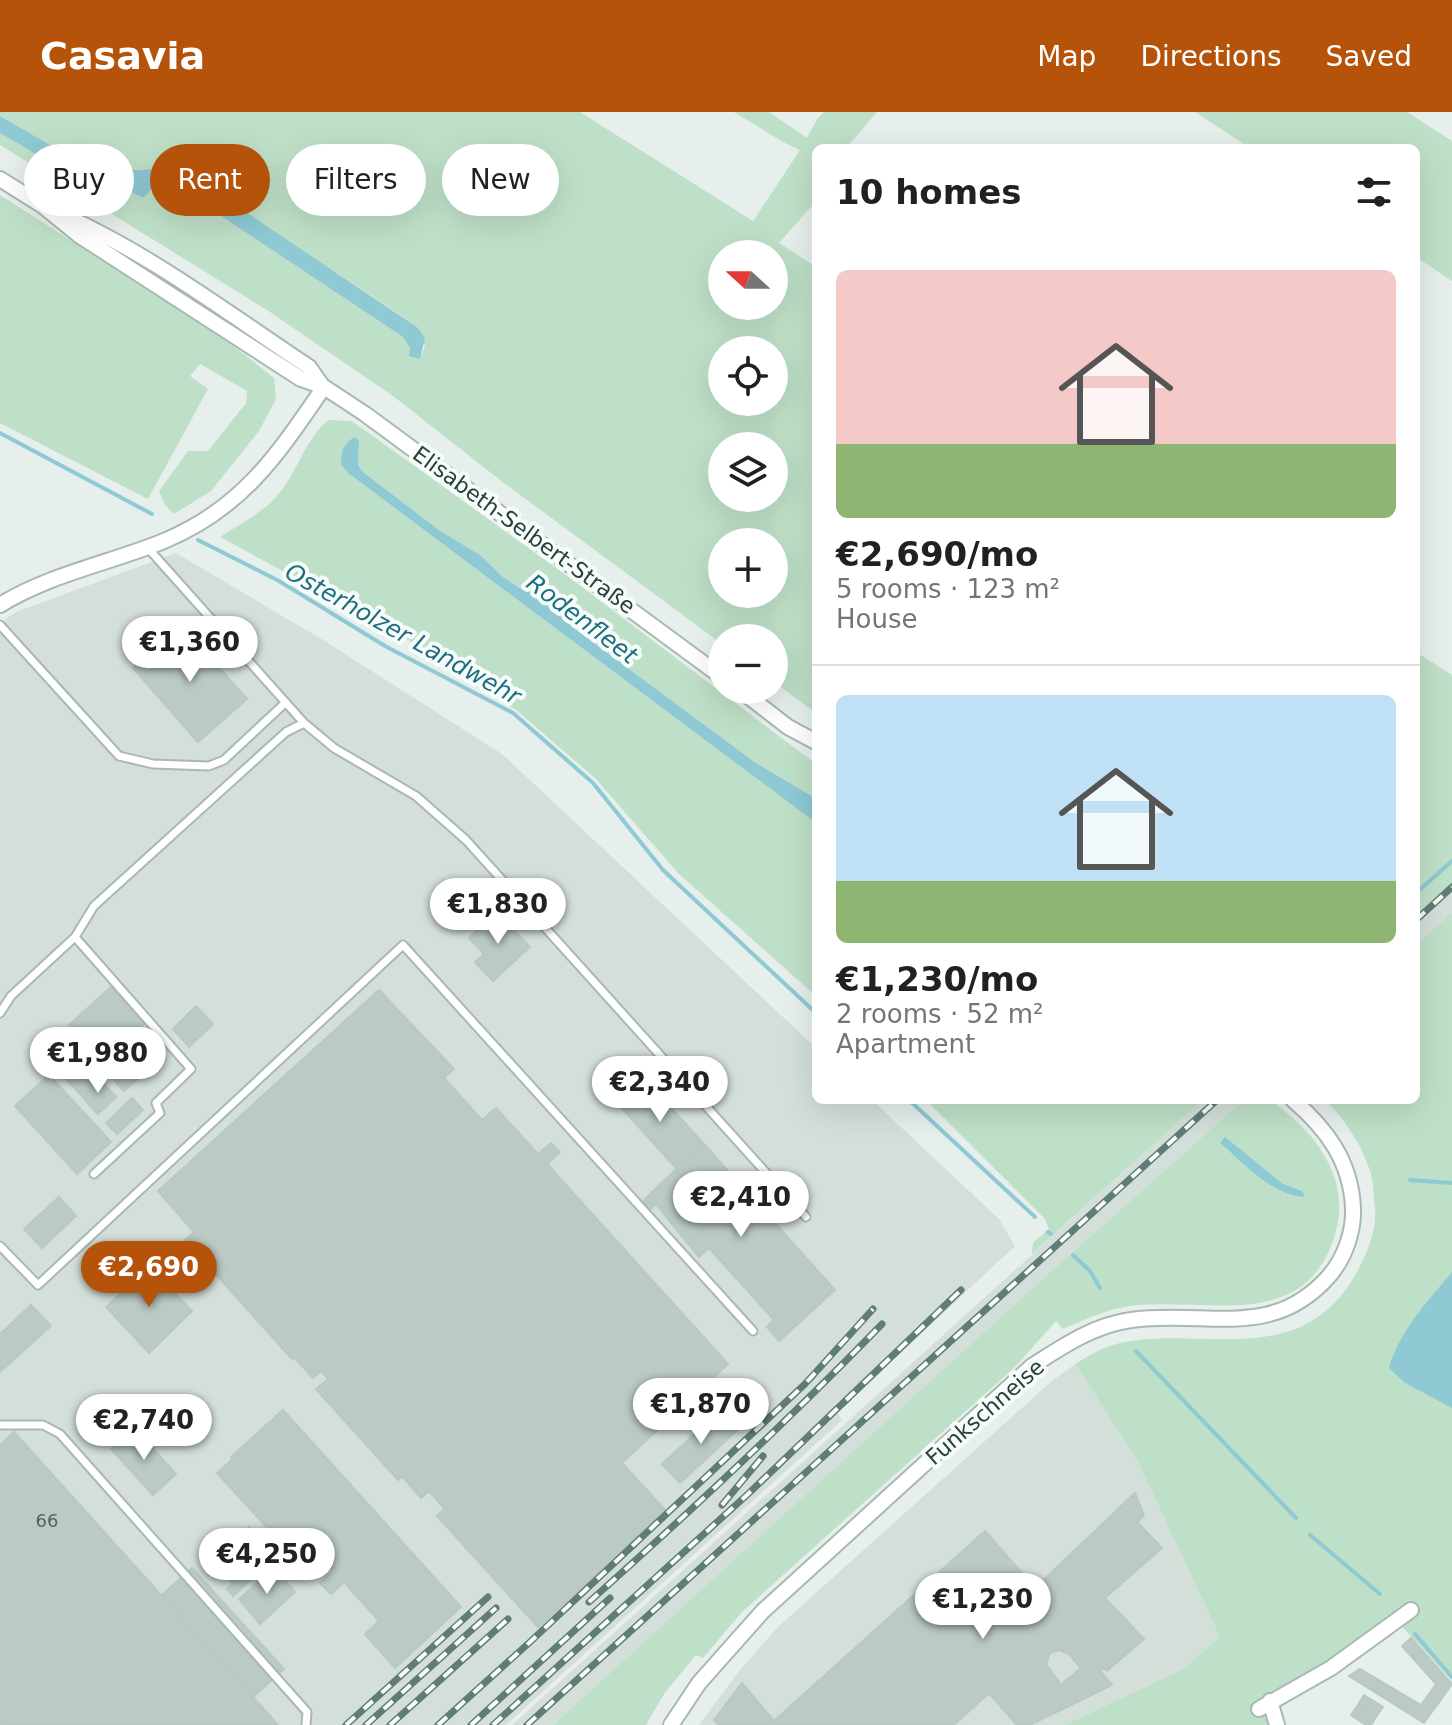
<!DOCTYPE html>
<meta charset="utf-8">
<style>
:root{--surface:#fff;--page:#f2f2f2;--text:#202124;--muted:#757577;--line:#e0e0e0;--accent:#b45309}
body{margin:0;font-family:"DejaVu Sans",sans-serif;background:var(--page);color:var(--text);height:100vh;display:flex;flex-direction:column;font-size:30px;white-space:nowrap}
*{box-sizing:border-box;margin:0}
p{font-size:26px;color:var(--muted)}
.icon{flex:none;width:44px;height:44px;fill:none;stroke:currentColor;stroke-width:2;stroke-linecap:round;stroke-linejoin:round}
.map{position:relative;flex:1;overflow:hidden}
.drawer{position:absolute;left:812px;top:32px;width:608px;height:960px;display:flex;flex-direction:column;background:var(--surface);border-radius:12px;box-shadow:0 8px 32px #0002}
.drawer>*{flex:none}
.guide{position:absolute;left:24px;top:32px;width:668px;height:72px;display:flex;gap:16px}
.needle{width:52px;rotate:291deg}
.buttons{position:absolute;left:708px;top:128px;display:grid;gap:16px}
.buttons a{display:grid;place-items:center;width:80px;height:80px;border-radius:50%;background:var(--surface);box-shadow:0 8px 32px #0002;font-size:40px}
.price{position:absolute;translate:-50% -68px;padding:0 18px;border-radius:28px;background:#fff;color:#222;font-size:26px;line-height:52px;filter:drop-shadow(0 2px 4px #0008)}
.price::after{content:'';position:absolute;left:50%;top:48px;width:24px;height:18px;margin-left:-12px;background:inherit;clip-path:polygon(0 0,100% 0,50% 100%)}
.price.current{background:var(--accent);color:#fff}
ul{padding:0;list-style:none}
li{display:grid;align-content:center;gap:16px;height:424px;padding:0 24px}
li+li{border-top:2px solid var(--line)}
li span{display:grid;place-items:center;height:248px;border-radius:12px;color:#555}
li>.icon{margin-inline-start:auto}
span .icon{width:144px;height:144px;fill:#fffc;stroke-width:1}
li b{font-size:34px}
h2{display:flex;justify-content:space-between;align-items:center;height:96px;padding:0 24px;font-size:34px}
.chip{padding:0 28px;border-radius:36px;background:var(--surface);box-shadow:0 8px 32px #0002;font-size:28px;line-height:72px}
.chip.current{background:var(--accent);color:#fff}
header{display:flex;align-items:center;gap:48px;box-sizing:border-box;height:112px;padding:0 40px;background:var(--accent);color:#fff}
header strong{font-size:38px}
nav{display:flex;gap:44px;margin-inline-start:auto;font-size:28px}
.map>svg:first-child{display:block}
.built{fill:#d4dfda}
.green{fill:#bfe0c8;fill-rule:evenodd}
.water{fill:#8ec9d4}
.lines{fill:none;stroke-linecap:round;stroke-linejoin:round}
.stream{stroke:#8ec9d4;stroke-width:4}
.building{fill:#bbcac4;stroke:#b8c9c2;stroke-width:2;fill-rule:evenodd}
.service-casing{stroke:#a8b8b2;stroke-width:11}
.minor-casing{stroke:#a8b8b2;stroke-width:18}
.service{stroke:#fff;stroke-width:7}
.minor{stroke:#fff;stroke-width:14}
.rail-casing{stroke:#5f7d75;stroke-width:7}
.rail{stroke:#f7fbf9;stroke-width:4;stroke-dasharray:12;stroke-linecap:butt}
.labels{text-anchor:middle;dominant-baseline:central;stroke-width:8;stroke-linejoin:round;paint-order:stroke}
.number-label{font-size:18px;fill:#4a645c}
.street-label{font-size:22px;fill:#24423a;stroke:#f7fbf9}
.water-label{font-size:24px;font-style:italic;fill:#1c6f80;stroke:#f7fbf9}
</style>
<header>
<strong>Casavia</strong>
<nav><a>Map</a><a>Directions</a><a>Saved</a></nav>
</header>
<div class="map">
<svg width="1452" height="1613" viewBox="0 0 1452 1613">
<rect width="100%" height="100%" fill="#e6efeb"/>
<path class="built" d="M 176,441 L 323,528 L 502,642 L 816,936 L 816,988 L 872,988 L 999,1107 L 1015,1134 L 837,1300 L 842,1308 L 506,1613 L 0,1613 L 0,511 L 16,500 Z
M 1452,771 L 1452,800 L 1416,833 L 1416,802 Z
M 1203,988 L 1244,988 L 1075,1138 L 991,1217 L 553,1613 L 512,1613 Z
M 1075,1252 L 1136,1346 L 1220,1525 L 1183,1557 L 1065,1613 L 699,1613 L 739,1559 L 779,1514 L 1052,1269 Z"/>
<path class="green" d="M 0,0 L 580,0 L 753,109 L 800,38 L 783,30 L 734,0 L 769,0 L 807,26 L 817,7 L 824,0 L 877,0 L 846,36 L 816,36 L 816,89 L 779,131 L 816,155 L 816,601 L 774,570 L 774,526 L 722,526 L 722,532 L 500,368 L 393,284 L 267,198 L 0,33 L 0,21 L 83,70 L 102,77 L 121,75 L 143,86 L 153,76 L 168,75 L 191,84 L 403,225 L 420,247 L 425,234 L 417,215 L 390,196 L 328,155 L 167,58 L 128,60 L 113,52 L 97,60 L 0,4 ZM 722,142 L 774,142 L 774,194 L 722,194 ZM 722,238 L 774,238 L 774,290 L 722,290 ZM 722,334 L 774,334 L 774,386 L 722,386 ZM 722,430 L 774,430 L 774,482 L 722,482 Z
M 1195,0 L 1407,0 L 1452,29 L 1452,169 L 1416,145 L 1416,36 L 1250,36 Z
M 0,83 L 221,224 L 274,266 L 276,287 L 259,319 L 211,379 L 174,402 L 165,393 L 159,379 L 188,339 L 208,339 L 246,291 L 247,279 L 200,252 L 190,264 L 208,277 L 148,387 L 0,311 Z
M 328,308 L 351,309 L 370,322 L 570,466 L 816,652 L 816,686 L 756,651 L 571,514 L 567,506 L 534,481 L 523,478 L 503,465 L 480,443 L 439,418 L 363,360 L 358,353 L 359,328 L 341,353 L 348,361 L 816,711 L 816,884 L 679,762 L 595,666 L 516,598 L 401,523 L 220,425 C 238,413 262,401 276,385 C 297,362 304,329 328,308 Z
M 1416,540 L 1452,563 L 1452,771 L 1416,802 Z
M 1452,800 L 1452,1569 L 1397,1509 L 1264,1596 L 1269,1613 L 1065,1613 L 1183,1557 L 1220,1525 L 1136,1346 L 1075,1252 C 1090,1243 1103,1235 1120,1231 C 1203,1213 1298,1259 1354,1165 C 1366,1145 1377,1119 1375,1096 C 1373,1084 1374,1070 1370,1059 C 1363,1036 1343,1003 1324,988 L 1416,988 L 1416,833 Z
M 926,988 L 1168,990 L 1203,988 L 1032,1142 L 1033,1131 L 1049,1117 L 1045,1107 Z
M 1244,988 C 1250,988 1262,986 1268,988 C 1280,992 1306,1018 1314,1028 C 1335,1056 1345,1085 1336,1119 C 1309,1219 1214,1187 1139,1193 C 1112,1195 1088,1206 1063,1217 L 1056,1209 L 1016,1254 L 742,1500 L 703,1546 L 696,1543 L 664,1582 L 646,1613 L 553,1613 L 1075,1138 Z"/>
<path class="water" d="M 0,4 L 97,60 L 113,52 C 137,64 146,54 169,58 C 186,61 201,72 216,80 L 417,215 L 425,226 L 420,247 L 409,244 L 410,236 L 403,225 L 191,84 L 168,75 L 153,76 L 143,86 L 121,75 L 102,77 L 83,70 L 0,21 Z
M 354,325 L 359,328 L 358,353 L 363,360 L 439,418 L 480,443 L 503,465 L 523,478 L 534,481 L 567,506 L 571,514 L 756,651 L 812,684 L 816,686 L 816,711 L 348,361 L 341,353 C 341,339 343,333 354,325 Z
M 1225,1025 L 1283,1072 L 1302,1079 L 1305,1085 C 1272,1084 1244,1051 1220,1031 Z
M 1452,1160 L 1452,1296 L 1405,1271 L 1389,1256 C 1399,1219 1428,1189 1452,1160 Z"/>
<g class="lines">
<path class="stream" d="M 0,321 L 152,402
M 198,428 L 279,469 L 385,534 L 513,601 L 593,671 L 663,758 L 816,901
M 1416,781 L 1452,749
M 909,988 L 1035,1105
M 1410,1068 L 1452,1071
M 1048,1120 L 1051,1122
M 1073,1143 L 1090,1159 L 1100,1176
M 1136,1239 L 1296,1406
M 1310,1423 L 1380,1482
M 1415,1522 L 1452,1565"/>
</g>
<path class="building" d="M 181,513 L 247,587 L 198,630 L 133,556 Z
M 497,800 L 530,835 L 493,869 L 475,850 L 484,842 L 469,826 Z
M 111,875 L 144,912 L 102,950 L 69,913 Z
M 379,878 L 454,957 L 444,966 L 482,1008 L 496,996 L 538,1042 L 551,1031 L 560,1040 L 547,1052 L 728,1252 L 622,1351 L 666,1399 L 538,1515 L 437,1404 L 445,1397 L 429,1379 L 421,1386 L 402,1364 L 398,1368 L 316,1277 L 328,1267 L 321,1259 L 313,1266 L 294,1245 L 292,1247 L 185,1128 L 194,1120 L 158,1079 Z
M 196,894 L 213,912 L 189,935 L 173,917 Z
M 134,921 L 159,948 L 124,979 L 99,952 Z
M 82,944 L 91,954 L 88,957 L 95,966 L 79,981 L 62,963 Z
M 49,963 L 111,1030 L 77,1062 L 15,994 Z
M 97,964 L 116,985 L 98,1002 L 79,981 Z
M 645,967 L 703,1031 L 676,1056 L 618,992 Z
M 132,986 L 143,998 L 117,1022 L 106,1011 Z
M 703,1031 L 835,1178 L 779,1229 L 767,1215 L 774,1208 L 709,1136 L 699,1145 L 656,1092 L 650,1097 L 643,1089 Z
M 59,1085 L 76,1104 L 42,1136 L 24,1117 Z
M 149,1154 L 192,1199 L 149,1241 L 106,1195 Z
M 31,1193 L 51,1214 L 0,1260 L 0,1222 Z
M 283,1298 L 461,1495 L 395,1556 L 365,1522 L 379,1509 L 344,1470 L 331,1482 L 320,1471 L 333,1459 L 307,1429 L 292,1443 L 217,1361 L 233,1347 L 231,1345 Z
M 716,1302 L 726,1313 L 738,1302 L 746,1310 L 680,1371 L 662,1352 Z
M 134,1316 L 176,1362 L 153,1383 L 111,1337 Z
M 14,1320 L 253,1585 L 278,1613 L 0,1613 L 0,1333 Z
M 1135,1381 L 1144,1403 L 1137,1410 L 1162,1436 L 1105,1486 L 1144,1527 L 1107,1559 L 1105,1556 L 1100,1559 L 1112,1573 L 1030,1613 L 1017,1613 L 989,1581 L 954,1613 L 719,1613 L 714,1608 L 742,1571 L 774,1609 L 985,1419 L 1035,1476 ZM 1060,1538 L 1070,1543 L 1081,1556 L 1061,1573 L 1046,1552 L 1050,1541 Z
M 249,1415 L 276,1445 L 233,1484 L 227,1477 L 233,1472 L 212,1449 Z
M 192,1456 L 284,1557 L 253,1585 L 161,1484 Z
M 274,1456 L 295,1480 L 260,1512 L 239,1487 Z
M 1411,1526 L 1452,1572 L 1424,1611 L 1349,1564 L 1360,1557 L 1421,1593 L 1436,1572 L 1402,1534 Z
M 1364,1583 L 1383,1595 L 1376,1605 L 1358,1593 Z
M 1358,1593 L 1376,1605 L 1371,1613 L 1366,1613 L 1351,1603 Z"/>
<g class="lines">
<g class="service-casing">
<path id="service" d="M 147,435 L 304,611 L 334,636 L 416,684 L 466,728 L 806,1105
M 0,513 L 119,644 L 153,652 L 209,654 L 224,648 L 285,591
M 75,825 L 191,957 L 156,991 L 160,1001 L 94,1062
M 0,901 L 11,884 L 75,825 L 94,794 L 286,620 L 304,611
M 0,1134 L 38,1173 L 403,833 L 753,1219
M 0,1313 L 43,1313 L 60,1322 L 307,1600 L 306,1613"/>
</g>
<g class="minor-casing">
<path id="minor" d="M 0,67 L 43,94 L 80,124 L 301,267 L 324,275 L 365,302 L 722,565
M 58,101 C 146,139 229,202 309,255 L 323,275
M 0,493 C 50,462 110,451 164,429 C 243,396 278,342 324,275
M 740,578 L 788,615 L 816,630
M 1270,1589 L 1277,1613
M 1259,1597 L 1331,1556 L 1411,1498
M 671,1613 L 699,1571 L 763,1499 L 1032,1254 C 1063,1234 1094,1213 1131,1208 C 1206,1197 1272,1230 1330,1163 C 1345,1145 1354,1119 1353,1096 C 1351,1050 1327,1017 1293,988"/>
</g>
<use href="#service" class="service"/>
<use href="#minor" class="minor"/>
<g class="rail-casing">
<path id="rail" d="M 1416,808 L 1452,775
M 722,1393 L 763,1344
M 589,1490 C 690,1400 788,1309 882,1212
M 346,1613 L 488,1485
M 366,1613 L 496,1496
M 390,1613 L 508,1507
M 438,1613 L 530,1530 L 805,1272 L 873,1197
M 471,1613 L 610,1486
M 493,1613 L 748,1382 L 961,1178
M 527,1613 L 1217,988"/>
</g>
<use href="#rail" class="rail"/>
</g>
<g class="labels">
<g class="number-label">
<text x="47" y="1408">66</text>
</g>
<g class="street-label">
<text transform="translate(524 418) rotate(36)">Elisabeth-Selbert-Straße</text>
<text transform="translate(985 1300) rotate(-41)">Funkschneise</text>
</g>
<g class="water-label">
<text transform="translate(582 507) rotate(37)">Rodenfleet</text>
<text transform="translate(403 522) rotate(29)">Osterholzer Landwehr</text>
</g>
</g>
</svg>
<div class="buttons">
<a><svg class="needle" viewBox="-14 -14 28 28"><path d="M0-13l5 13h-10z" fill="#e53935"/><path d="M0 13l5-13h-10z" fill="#757577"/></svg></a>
<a><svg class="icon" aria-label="locate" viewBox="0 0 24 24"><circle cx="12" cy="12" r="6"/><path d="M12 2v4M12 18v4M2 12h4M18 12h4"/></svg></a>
<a><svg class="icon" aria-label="layers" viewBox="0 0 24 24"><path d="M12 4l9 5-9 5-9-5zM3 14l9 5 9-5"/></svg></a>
<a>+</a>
<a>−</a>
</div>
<b class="price" style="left:190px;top:572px">€1,360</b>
<b class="price" style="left:498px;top:834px">€1,830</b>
<b class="price" style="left:98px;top:983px">€1,980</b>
<b class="price" style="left:660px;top:1012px">€2,340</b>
<b class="price" style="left:741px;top:1127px">€2,410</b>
<b class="price current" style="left:149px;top:1197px">€2,690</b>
<b class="price" style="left:701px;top:1334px">€1,870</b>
<b class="price" style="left:144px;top:1350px">€2,740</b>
<b class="price" style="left:267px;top:1484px">€4,250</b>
<b class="price" style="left:983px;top:1529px">€1,230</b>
<div class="guide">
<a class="chip">Buy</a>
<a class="chip current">Rent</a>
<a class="chip">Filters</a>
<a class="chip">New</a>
</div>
<section class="drawer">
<h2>10 homes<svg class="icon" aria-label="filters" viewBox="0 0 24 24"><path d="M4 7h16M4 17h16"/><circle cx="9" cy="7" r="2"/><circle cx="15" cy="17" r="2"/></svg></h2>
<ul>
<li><span style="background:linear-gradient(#f6c9c9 70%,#8fb573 0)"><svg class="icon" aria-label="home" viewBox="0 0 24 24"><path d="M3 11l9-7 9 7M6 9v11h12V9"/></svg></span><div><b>€2,690/mo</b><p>5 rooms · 123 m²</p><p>House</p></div></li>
<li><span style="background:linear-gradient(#bfe0f5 75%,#8fb573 0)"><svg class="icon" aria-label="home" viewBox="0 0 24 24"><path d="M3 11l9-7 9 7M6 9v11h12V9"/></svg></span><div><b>€1,230/mo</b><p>2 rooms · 52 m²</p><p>Apartment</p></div></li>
</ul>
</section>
</div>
